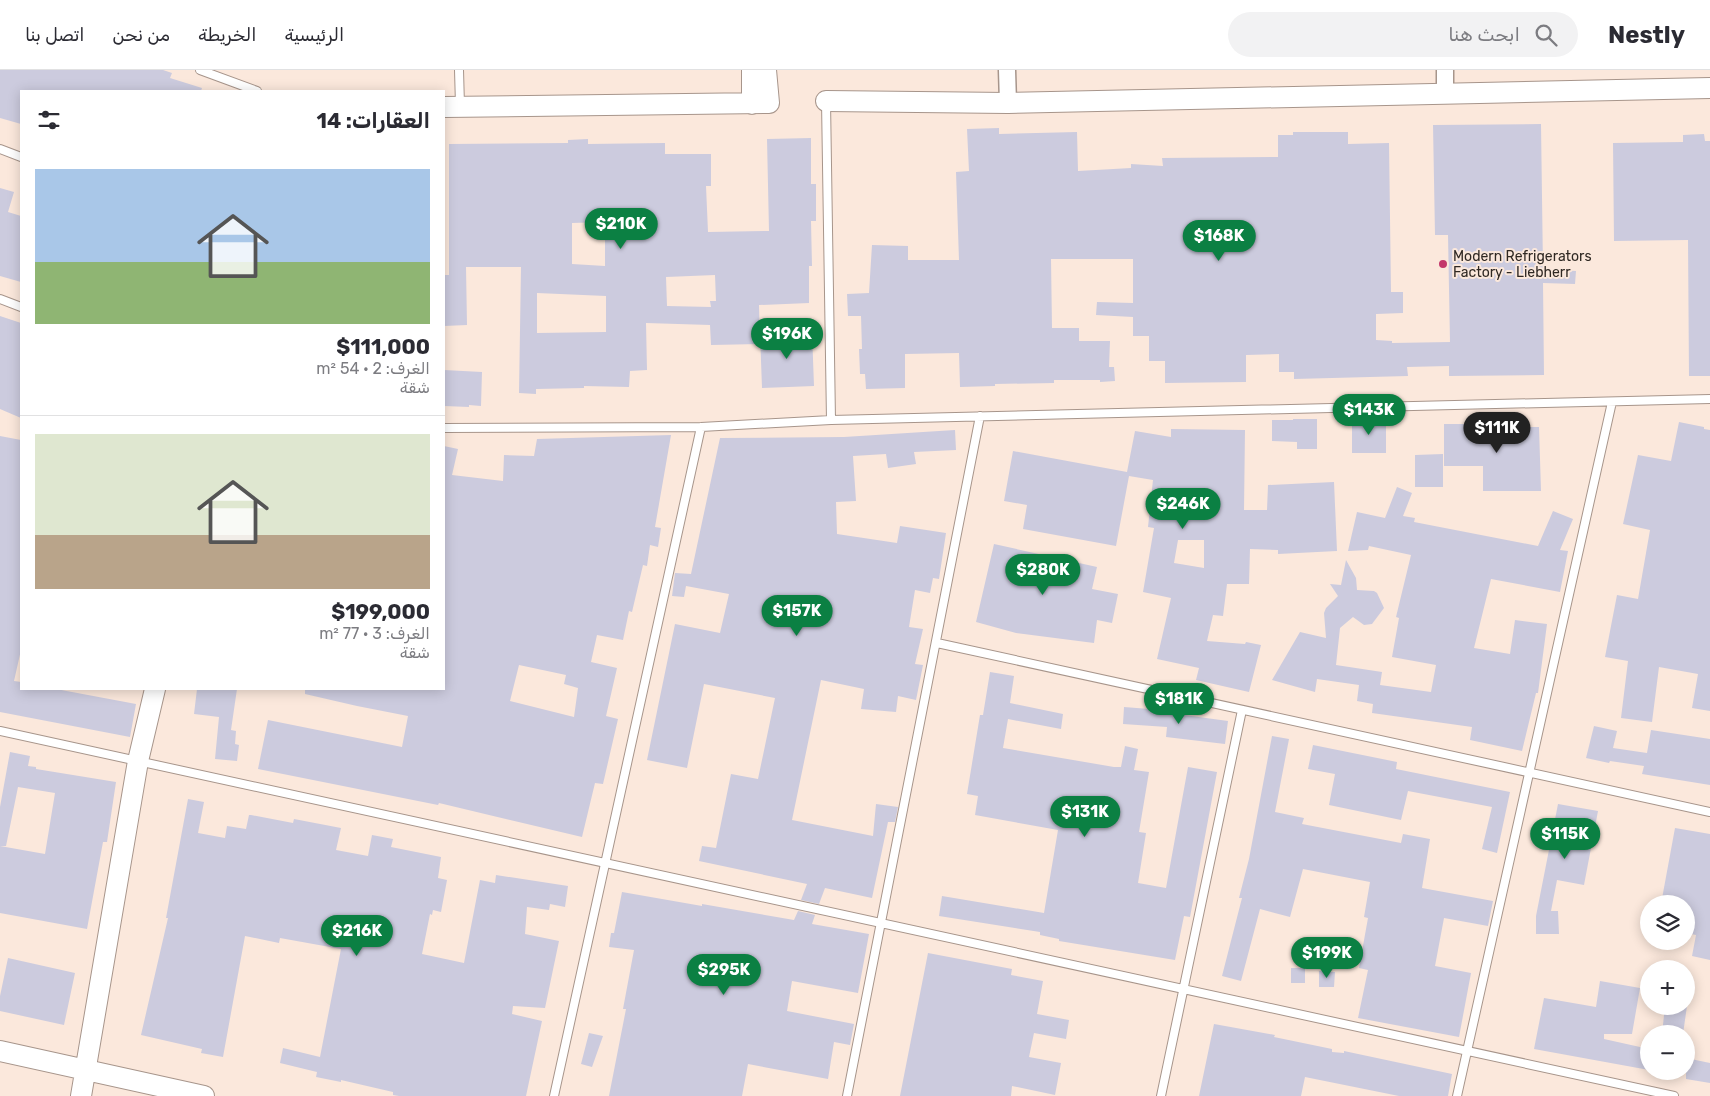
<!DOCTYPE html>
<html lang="ar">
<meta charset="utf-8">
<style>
:root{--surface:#fff;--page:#f2f2f3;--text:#2b2b33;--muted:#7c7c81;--line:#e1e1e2;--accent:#0b8043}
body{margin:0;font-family:Rubik,"Noto Sans Arabic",sans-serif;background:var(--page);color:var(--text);direction:rtl;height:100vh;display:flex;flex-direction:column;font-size:19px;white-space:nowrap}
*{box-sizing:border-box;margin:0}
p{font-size:16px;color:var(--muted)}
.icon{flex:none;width:28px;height:28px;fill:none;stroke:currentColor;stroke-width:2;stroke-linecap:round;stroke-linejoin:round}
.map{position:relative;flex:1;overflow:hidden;direction:ltr}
.drawer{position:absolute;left:20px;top:20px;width:425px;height:600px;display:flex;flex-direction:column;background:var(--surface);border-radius:0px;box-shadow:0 2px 12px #0003;direction:rtl}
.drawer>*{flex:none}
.controls{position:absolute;left:1640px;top:825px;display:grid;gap:10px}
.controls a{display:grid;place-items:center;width:55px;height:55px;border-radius:50%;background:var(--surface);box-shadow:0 2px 12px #0003;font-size:25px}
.price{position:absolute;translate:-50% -42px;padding:0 11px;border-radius:18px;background:var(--accent);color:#fff;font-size:16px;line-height:32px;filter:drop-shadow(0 1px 2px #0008)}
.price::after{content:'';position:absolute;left:50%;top:30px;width:15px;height:11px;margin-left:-8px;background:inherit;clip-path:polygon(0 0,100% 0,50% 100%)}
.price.on{background:#222;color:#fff}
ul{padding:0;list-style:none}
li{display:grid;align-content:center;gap:10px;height:265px;padding:0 15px}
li+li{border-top:1px solid var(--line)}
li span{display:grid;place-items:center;height:155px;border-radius:0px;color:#555}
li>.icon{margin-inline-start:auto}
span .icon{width:90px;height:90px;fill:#fffc;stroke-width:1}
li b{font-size:21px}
h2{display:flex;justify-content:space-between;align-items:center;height:60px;padding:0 15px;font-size:21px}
header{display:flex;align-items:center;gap:30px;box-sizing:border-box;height:70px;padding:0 25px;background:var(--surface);border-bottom:1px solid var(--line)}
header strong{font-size:24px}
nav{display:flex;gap:28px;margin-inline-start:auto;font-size:18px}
.search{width:350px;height:45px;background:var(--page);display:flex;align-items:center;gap:12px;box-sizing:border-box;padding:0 18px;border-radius:28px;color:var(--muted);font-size:19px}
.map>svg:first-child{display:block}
.building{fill:#cccbde;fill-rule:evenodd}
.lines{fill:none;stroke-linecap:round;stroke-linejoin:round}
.service-casing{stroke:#a7958b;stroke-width:10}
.minor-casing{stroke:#a7958b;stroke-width:19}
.tertiary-casing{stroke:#a7958b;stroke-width:22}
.service{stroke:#fff;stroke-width:8}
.minor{stroke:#fff;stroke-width:16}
.tertiary{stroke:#fff;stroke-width:20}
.poi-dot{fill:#c3376b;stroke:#fbe8dc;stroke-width:2}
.labels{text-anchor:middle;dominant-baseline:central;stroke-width:4;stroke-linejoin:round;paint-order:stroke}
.poi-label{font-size:14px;fill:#2f2823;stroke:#fbe8dc;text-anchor:start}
</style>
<header>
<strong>Nestly</strong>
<div class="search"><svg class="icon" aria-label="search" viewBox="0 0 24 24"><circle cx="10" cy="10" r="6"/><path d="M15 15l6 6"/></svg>ابحث هنا</div>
<nav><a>الرئيسية</a><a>الخريطة</a><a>من نحن</a><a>اتصل بنا</a></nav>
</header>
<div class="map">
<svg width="1710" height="1026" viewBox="0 0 1710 1026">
<rect width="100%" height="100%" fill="#fbe8dc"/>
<path class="building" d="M 0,0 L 163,0 L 172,3 L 170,8 L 202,18 L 201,21 L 21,21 L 21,54 L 0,48 Z
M 1541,54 L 1543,199 L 1576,201 L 1575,214 L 1543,213 L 1544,305 L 1449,306 L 1449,296 L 1407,297 L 1408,306 L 1294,309 L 1294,302 L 1279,302 L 1279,284 L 1246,285 L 1246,312 L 1165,313 L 1165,291 L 1149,291 L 1149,266 L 1133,266 L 1133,247 L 1096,245 L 1097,232 L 1133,233 L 1133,189 L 1051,189 L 1052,258 L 1079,258 L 1079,271 L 1110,271 L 1109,297 L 1114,297 L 1115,311 L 1100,312 L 1100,310 L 1054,310 L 1054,313 L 995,314 L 995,316 L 960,317 L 959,283 L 905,284 L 905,318 L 866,319 L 865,304 L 860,304 L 859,279 L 862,279 L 861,246 L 848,246 L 847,224 L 869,223 L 872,175 L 908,176 L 908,190 L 959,190 L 956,102 L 969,101 L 967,59 L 999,58 L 999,64 L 1077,62 L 1078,101 L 1131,98 L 1131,94 L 1163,96 L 1162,88 L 1278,87 L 1278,65 L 1293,65 L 1293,62 L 1348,62 L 1348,74 L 1389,73 L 1391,222 L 1403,222 L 1403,243 L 1376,244 L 1376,270 L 1392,271 L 1392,273 L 1450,272 L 1448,165 L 1435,165 L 1433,55 Z
M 1704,64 L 1705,71 L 1710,71 L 1710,306 L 1689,306 L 1688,170 L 1614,171 L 1613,73 L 1683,72 L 1683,65 Z
M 811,68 L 811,114 L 816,114 L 816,151 L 811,151 L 812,196 L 809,196 L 809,233 L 759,235 L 760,274 L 711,275 L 710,255 L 646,253 L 647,300 L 630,301 L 629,317 L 584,316 L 584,318 L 536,319 L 536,324 L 519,323 L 521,197 L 466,197 L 467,255 L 444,256 L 444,205 L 449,205 L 449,74 L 568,73 L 568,70 L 588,69 L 588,74 L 665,73 L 665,84 L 711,84 L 711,116 L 706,116 L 708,162 L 769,161 L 767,69 ZM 605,152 L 605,196 L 572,194 L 572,153 ZM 715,205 L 716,231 L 710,231 L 711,237 L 667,236 L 666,207 ZM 537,223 L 606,226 L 606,262 L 537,263 Z
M 0,118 L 14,122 L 8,142 L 21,146 L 21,212 L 0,206 Z
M 0,246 L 21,253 L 21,348 L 0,339 Z
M 812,262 L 814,316 L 762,318 L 760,263 Z
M 444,300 L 482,302 L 481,336 L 469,335 L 469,337 L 444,336 Z
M 1386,348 L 1386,383 L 1352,383 L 1352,349 Z
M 1293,349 L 1317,349 L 1317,379 L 1297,379 L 1297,372 L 1272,371 L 1272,350 L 1293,350 Z
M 1679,352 L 1704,357 L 1704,359 L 1710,360 L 1710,641 L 1692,638 L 1698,604 L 1659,597 L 1652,652 L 1621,648 L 1628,591 L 1605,587 L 1617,525 L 1638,529 L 1650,460 L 1623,454 L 1638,385 L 1671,391 Z
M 1444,354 L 1524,354 L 1524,357 L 1539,357 L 1541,421 L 1483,421 L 1483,396 L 1444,396 Z
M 1171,359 L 1245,360 L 1244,440 L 1267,440 L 1268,415 L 1334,412 L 1337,481 L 1278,484 L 1278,480 L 1250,479 L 1249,514 L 1227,514 L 1223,546 L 1213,545 L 1207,571 L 1245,574 L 1246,572 L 1261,575 L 1249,622 L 1196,610 L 1199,598 L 1157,589 L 1171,528 L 1143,522 L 1154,458 L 1148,457 L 1153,410 L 1129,406 L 1116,476 L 1023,459 L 1027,435 L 1004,431 L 1013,381 L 1127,402 L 1135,361 L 1171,367 ZM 1178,470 L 1204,470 L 1204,498 L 1174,493 Z
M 955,360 L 956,380 L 914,382 L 916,394 L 888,398 L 886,384 L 853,386 L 856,431 L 836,432 L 837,464 L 897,473 L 900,456 L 946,463 L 939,509 L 933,508 L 930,523 L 915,520 L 909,557 L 923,559 L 915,594 L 923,595 L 916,630 L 898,626 L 896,642 L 861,639 L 864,619 L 821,610 L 792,750 L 873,766 L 876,734 L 898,737 L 895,752 L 888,752 L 872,828 L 825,818 L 819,834 L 801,830 L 807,814 L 699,791 L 702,776 L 716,778 L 731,704 L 758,709 L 775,628 L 704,614 L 687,698 L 647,690 L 675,554 L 720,563 L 729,524 L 686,516 L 684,527 L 672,526 L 675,503 L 691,504 L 720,368 L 844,367 Z
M 671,365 L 655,457 L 661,458 L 658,477 L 650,475 L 647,496 L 643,495 L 632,542 L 629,541 L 623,570 L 597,565 L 591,592 L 617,598 L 606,646 L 618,649 L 603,714 L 595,713 L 582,767 L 439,733 L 438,735 L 258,699 L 268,650 L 402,677 L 408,646 L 357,636 L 305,624 L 305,619 L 444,619 L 444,376 L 458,379 L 452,405 L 503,411 L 504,385 L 534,386 L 537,369 ZM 519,595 L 566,605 L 564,614 L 578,618 L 574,647 L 510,631 Z
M 0,366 L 21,370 L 21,580 L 14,611 L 21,612 L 21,619 L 56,619 L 136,634 L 130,667 L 0,642 Z
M 1443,384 L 1443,417 L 1415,417 L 1415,385 Z
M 1397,417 L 1412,423 L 1403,446 L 1415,448 L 1414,452 L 1538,476 L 1553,441 L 1573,449 L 1560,480 L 1568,481 L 1560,522 L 1491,509 L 1474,578 L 1510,584 L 1515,550 L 1547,554 L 1538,623 L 1536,623 L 1522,681 L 1470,670 L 1472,657 L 1372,643 L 1373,634 L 1357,631 L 1359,615 L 1317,609 L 1315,622 L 1272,610 L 1300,562 L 1326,568 L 1324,543 L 1326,538 L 1338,526 L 1330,514 L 1341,515 L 1346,490 L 1356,508 L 1357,520 L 1374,521 L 1377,523 L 1384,538 L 1372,554 L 1364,555 L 1353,547 L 1340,558 L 1336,595 L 1382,602 L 1380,615 L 1431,622 L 1436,595 L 1392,587 L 1399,548 L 1396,547 L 1411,485 L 1369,476 L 1368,480 L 1348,481 L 1357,442 L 1385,448 Z
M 994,474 L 1097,497 L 1092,519 L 1118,524 L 1112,553 L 1097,550 L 1094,573 L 1016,563 L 976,552 Z
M 990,602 L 1014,606 L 1010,633 L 1063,644 L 1061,659 L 1008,649 L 1003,678 L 1114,697 L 1121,697 L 1125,676 L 1138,679 L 1134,700 L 1149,702 L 1139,762 L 1146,763 L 1138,813 L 1166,818 L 1188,697 L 1217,702 L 1190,847 L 1184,846 L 1175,890 L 1059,871 L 1059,869 L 1040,865 L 1040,862 L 939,846 L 942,826 L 1044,843 L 1058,760 L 975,745 L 978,726 L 967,724 L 980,645 L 983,645 Z
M 197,619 L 237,619 L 231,660 L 236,661 L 235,674 L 239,675 L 237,691 L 215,689 L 219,647 L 194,644 Z
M 1124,637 L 1162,640 L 1162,642 L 1228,651 L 1225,674 L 1166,667 L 1167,657 L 1123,654 Z
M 1594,656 L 1617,661 L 1613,678 L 1647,683 L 1651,660 L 1710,669 L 1710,715 L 1642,704 L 1644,696 L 1610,691 L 1609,693 L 1586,688 Z
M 1272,666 L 1289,669 L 1275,742 L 1304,748 L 1302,754 L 1401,773 L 1403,764 L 1430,769 L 1422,818 L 1493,831 L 1488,856 L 1444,848 L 1435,896 L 1471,903 L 1459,967 L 1358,948 L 1368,900 L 1359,898 L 1368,848 L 1364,847 L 1370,812 L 1303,799 L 1290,847 L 1260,839 L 1241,911 L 1222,906 L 1242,828 L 1239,828 L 1249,789 Z
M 1313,675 L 1397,692 L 1396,699 L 1510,722 L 1497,783 L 1482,779 L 1492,737 L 1408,721 L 1401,750 L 1329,735 L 1335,704 L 1308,699 Z
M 10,682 L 30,686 L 28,696 L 36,697 L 36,699 L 116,712 L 107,772 L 103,772 L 87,859 L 0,843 L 0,776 L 45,784 L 55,723 L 18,717 L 6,776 L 0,776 L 0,737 Z
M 188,729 L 204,732 L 198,763 L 225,768 L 227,756 L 246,759 L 249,745 L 251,745 L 293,753 L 294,749 L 341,758 L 336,780 L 368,786 L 372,765 L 393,769 L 391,777 L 441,787 L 438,808 L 447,810 L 441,842 L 433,840 L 432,845 L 430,844 L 422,884 L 464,893 L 480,810 L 495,813 L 496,805 L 568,816 L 565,837 L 550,834 L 549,840 L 527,837 L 525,864 L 559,871 L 545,938 L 513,936 L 512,944 L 542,951 L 526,1026 L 399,1026 L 393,1025 L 393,1022 L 341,1010 L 341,1012 L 316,1007 L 317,1002 L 280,993 L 283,978 L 320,987 L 341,879 L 280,868 L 279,873 L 245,866 L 223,987 L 201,983 L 202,979 L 141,965 L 168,848 L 166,848 Z
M 1558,734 L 1598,741 L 1584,815 L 1557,810 L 1551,841 L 1558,841 L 1559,864 L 1536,864 L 1536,846 Z
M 1675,758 L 1710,764 L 1710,890 L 1692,886 L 1696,865 L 1686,863 L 1686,834 L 1661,834 Z
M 622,822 L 702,836 L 702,834 L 794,850 L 798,841 L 815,845 L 812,854 L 869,864 L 858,923 L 792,911 L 787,941 L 854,954 L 850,975 L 834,972 L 828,1009 L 748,994 L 742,1026 L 609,1026 L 626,939 L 623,939 L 634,880 L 609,877 L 611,863 L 614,863 Z
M 928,883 L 1012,899 L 1011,905 L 1043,911 L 1037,944 L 1069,950 L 1066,969 L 1034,963 L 1029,987 L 1061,993 L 1055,1025 L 1012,1016 L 1011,1026 L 900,1026 Z
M 8,888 L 75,903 L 64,955 L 0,941 L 0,926 Z
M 1291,898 L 1305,898 L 1305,913 L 1291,913 Z
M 1319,901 L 1335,902 L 1334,917 L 1319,917 Z
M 1600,911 L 1640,918 L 1632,964 L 1604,964 L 1604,969 L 1649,979 L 1649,1000 L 1534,979 L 1544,928 L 1596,937 Z
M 1665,936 L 1687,936 L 1683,964 L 1662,964 Z
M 1214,954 L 1275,965 L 1274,967 L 1332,979 L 1332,982 L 1344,983 L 1344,981 L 1452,1004 L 1448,1026 L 1399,1026 L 1305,1007 L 1301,1026 L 1199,1026 Z
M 589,963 L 603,966 L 592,997 L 581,994 Z
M 1686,988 L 1710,993 L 1710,1013 L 1686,1009 Z"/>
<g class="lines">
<g class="service-casing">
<path id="service" d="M 200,0 L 257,21
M 459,0 L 460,35
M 826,31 L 831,350
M 0,79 L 21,87
M 0,229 L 21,237
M 444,358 L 701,357 L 831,350 L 1159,342 L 1710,329
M 937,573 L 1710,742
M 0,661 L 1674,1026
M 554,1026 L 701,357
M 847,1026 L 980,346
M 1161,1026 L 1242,640
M 1457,1026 L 1612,332"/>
</g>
<g class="minor-casing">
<path id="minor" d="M 1007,0 L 1008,33
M 1445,0 L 1445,24"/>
</g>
<g class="tertiary-casing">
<path id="tertiary" d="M 752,0 L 752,34
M 826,31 L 1008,33 L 1710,18
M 444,37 L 769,33 L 766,0
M 0,981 L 204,1026
M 81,1026 L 138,691 L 155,619"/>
</g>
<use href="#service" class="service"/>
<use href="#minor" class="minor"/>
<use href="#tertiary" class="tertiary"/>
</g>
<circle class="poi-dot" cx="1443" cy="194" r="5"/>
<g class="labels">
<g class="poi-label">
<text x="1453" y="186">Modern Refrigerators<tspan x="1453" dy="16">Factory - Liebherr</tspan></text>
</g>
</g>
</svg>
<div class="controls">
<a><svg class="icon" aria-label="layers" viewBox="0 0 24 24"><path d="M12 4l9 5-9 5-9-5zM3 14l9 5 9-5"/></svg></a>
<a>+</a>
<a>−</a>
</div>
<b class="price" style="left:621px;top:180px">$210K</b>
<b class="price" style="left:1219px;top:192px">$168K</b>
<b class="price" style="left:787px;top:290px">$196K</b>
<b class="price" style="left:1369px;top:366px">$143K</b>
<b class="price on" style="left:1497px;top:384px">$111K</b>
<b class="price" style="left:1183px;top:460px">$246K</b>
<b class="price" style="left:1043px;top:526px">$280K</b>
<b class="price" style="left:797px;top:567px">$157K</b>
<b class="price" style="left:1179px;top:655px">$181K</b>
<b class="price" style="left:1085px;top:768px">$131K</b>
<b class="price" style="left:1565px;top:790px">$115K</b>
<b class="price" style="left:357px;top:887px">$216K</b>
<b class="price" style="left:1327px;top:909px">$199K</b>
<b class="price" style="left:724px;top:926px">$295K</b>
<section class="drawer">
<h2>العقارات: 14<svg class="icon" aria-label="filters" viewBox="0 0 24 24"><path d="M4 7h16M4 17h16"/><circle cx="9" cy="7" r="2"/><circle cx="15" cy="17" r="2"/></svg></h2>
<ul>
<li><span style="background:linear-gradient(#a9c7e8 60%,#8fb573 0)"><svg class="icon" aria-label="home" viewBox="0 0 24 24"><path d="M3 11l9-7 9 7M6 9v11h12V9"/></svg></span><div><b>$111,000</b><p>الغرف: 2 · 54 m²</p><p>شقة</p></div></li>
<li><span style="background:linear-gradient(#dfe7d0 65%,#b9a48a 0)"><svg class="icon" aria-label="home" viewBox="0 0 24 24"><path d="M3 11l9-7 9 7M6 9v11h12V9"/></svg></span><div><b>$199,000</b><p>الغرف: 3 · 77 m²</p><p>شقة</p></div></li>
</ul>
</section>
</div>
